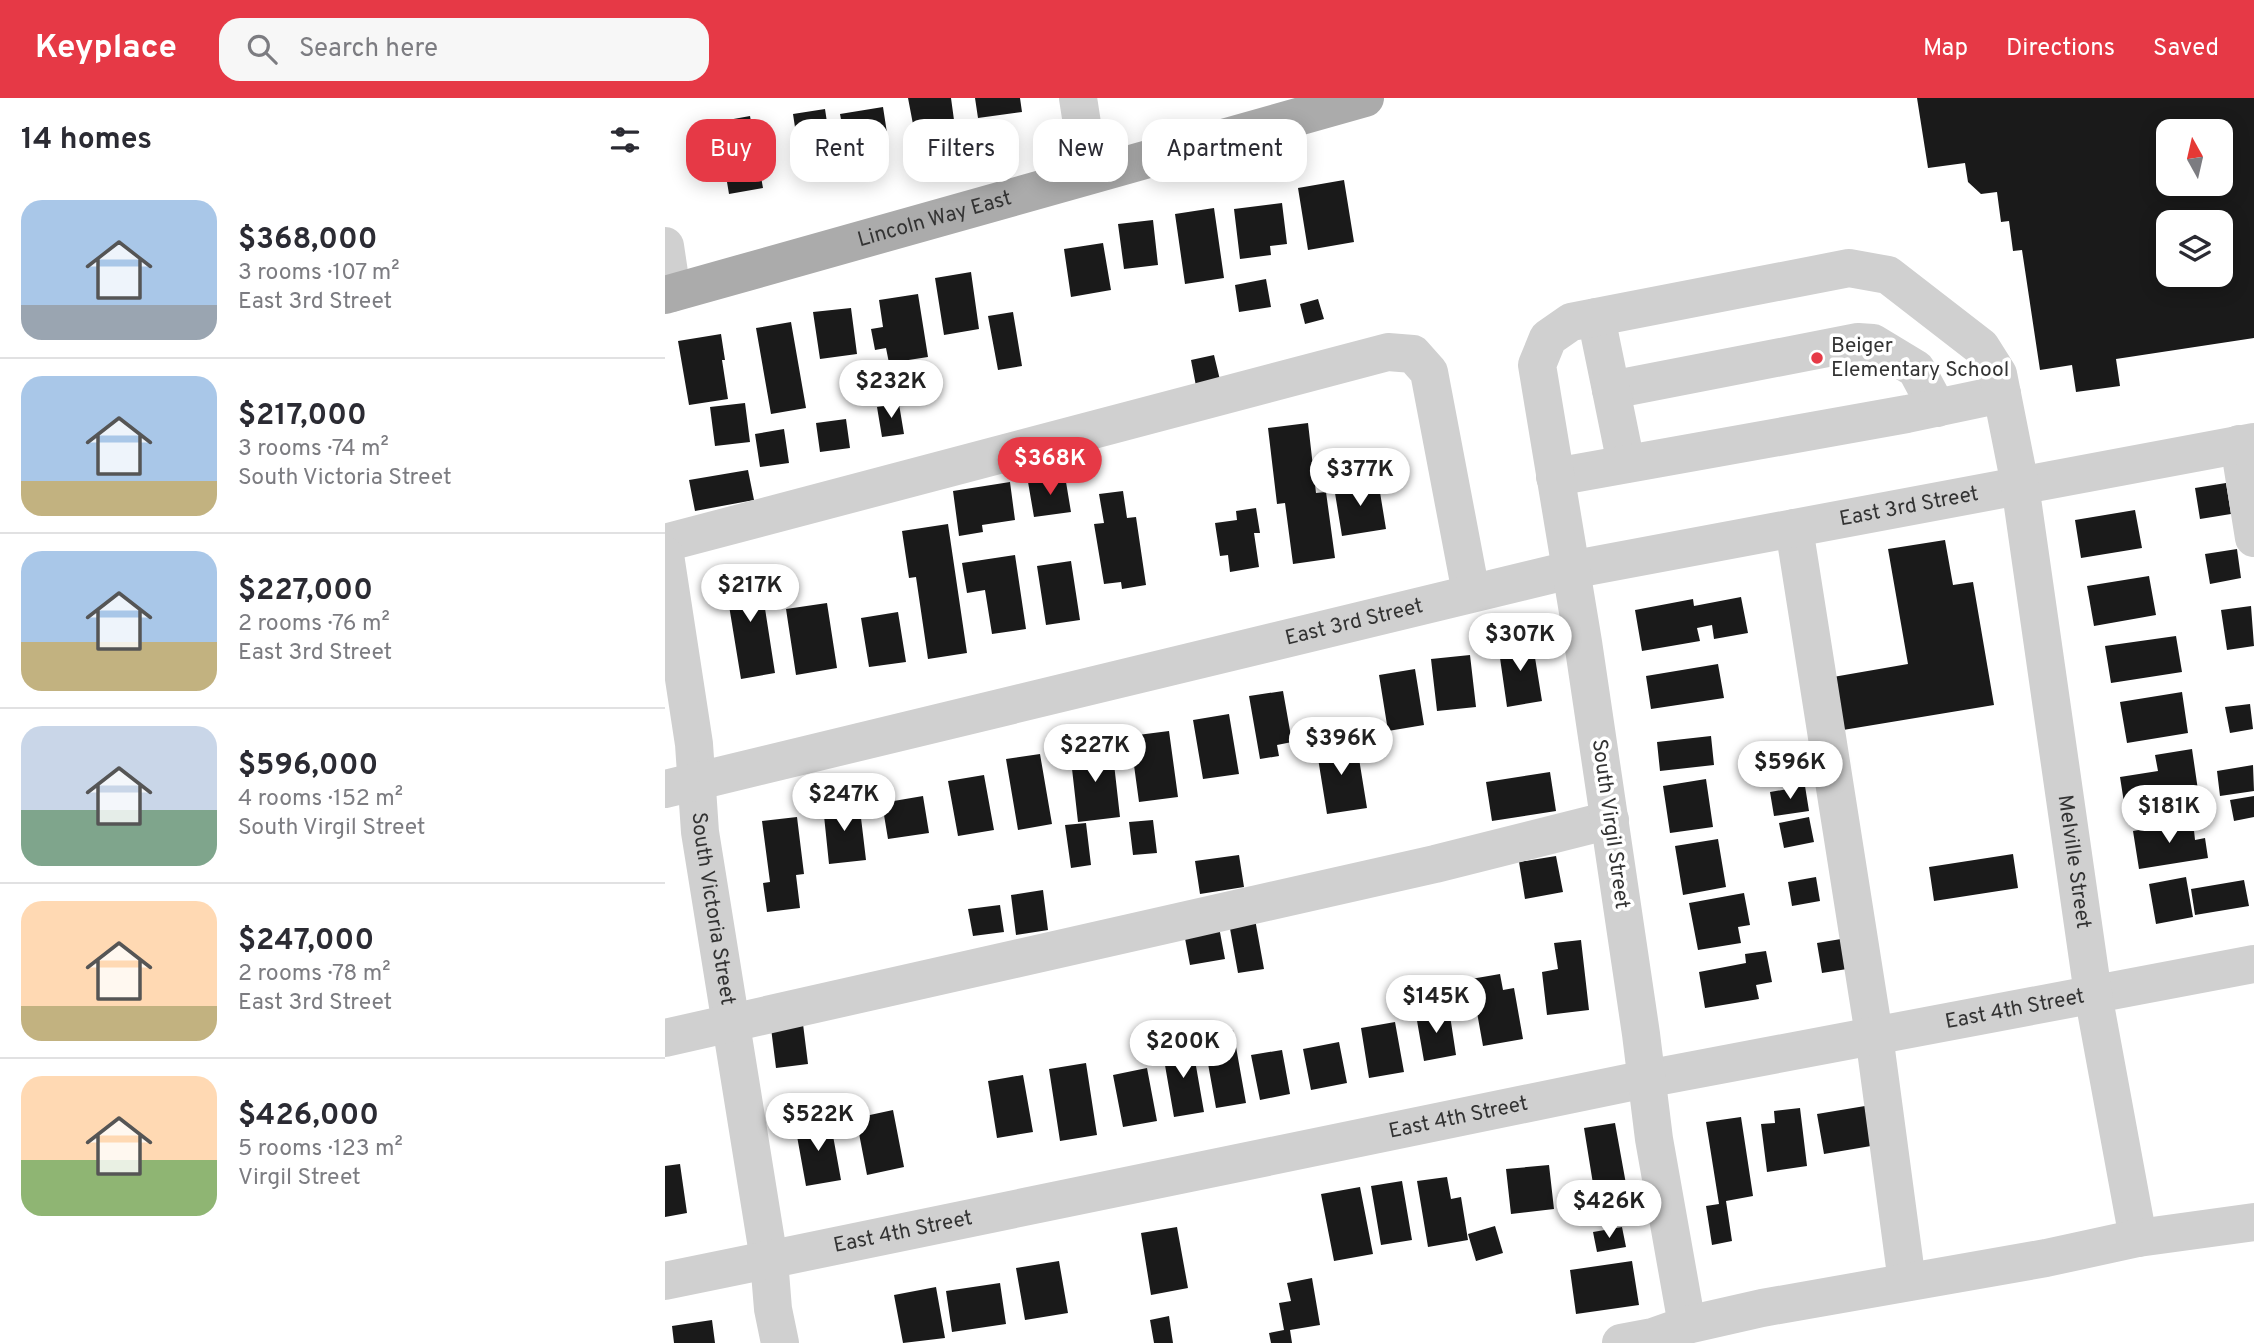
<!DOCTYPE html>
<meta charset="utf-8">
<style>
:root{--surface:#fff;--page:#f7f7f7;--text:#2b2b33;--muted:#7c7c81;--line:#e1e1e2;--accent:#e63946}
body{margin:0;font-family:Overpass,sans-serif;background:var(--page);color:var(--text);height:100vh;display:flex;flex-direction:column;font-size:26px;white-space:nowrap}
*{box-sizing:border-box;margin:0}
p{font-size:23px;color:var(--muted)}
.icon{flex:none;width:38px;height:38px;fill:none;stroke:currentColor;stroke-width:2;stroke-linecap:round;stroke-linejoin:round}
.map{position:relative;flex:1;overflow:hidden}
.details{display:flex;flex-direction:column;background:var(--surface);width:665px}
.details>*{flex:none}
.hud{position:absolute;left:21px;top:21px;width:665px;height:63px;display:flex;gap:14px}
.needle{width:46px;rotate:352deg}
.buttons{position:absolute;left:1491px;top:21px;display:grid;gap:14px}
.buttons a{display:grid;place-items:center;width:77px;height:77px;border-radius:14px;background:var(--surface);box-shadow:0 4px 18px #0003;font-size:35px}
.price{position:absolute;translate:-50% -60px;padding:0 16px;border-radius:24px;background:#fff;color:#222;font-size:23px;line-height:46px;filter:drop-shadow(0 2px 4px #0008)}
.price::after{content:'';position:absolute;left:50%;top:42px;width:21px;height:16px;margin-left:-10px;background:inherit;clip-path:polygon(0 0,100% 0,50% 100%)}
.price.current{background:var(--accent);color:#fff}
ul{padding:0;list-style:none}
li{display:flex;align-items:center;gap:21px;height:175px;padding:0 21px}
li+li{border-top:2px solid var(--line)}
li span{display:grid;place-items:center;flex:none;width:196px;height:140px;border-radius:21px;color:#555}
li>.icon{margin-inline-start:auto}
span .icon{width:84px;height:84px;fill:#fffc;stroke-width:1}
li b{font-size:30px}
h2{display:flex;justify-content:space-between;align-items:center;height:84px;padding:0 21px;font-size:30px}
.chip{padding:0 24px;border-radius:21px;background:var(--surface);box-shadow:0 4px 18px #0003;font-size:24px;line-height:63px}
.chip.current{background:var(--accent);color:#fff}
header{display:flex;align-items:center;gap:42px;box-sizing:border-box;height:98px;padding:0 35px;background:var(--accent);color:#fff}
header strong{font-size:33px}
nav{display:flex;gap:38px;margin-inline-start:auto;font-size:24px}
.search{width:490px;height:63px;background:var(--page);display:flex;align-items:center;gap:18px;box-sizing:border-box;padding:0 24px;border-radius:21px;color:var(--muted);font-size:26px}
main{display:flex;flex:1;min-height:0}
.map>svg:first-child{display:block}
.building{fill:#1a1a1a;fill-rule:evenodd}
.lines{fill:none;stroke-linecap:round;stroke-linejoin:round}
.minor{stroke:#d0d0d0;stroke-width:38}
.major{stroke:#ababab;stroke-width:38}
.poi-dot{fill:#e63946;stroke:#fff;stroke-width:2.5}
.labels{text-anchor:middle;dominant-baseline:central;stroke-width:7;stroke-linejoin:round;paint-order:stroke}
.street-label{font-size:21px;fill:#333;stroke:#fff}
.poi-label{font-size:21px;fill:#333;stroke:#fff;text-anchor:start}
</style>
<header>
<strong>Keyplace</strong>
<div class="search"><svg class="icon" aria-label="search" viewBox="0 0 24 24"><circle cx="10" cy="10" r="6"/><path d="M15 15l6 6"/></svg>Search here</div>
<nav><a>Map</a><a>Directions</a><a>Saved</a></nav>
</header>
<main>
<section class="details">
<h2>14 homes<svg class="icon" aria-label="filters" viewBox="0 0 24 24"><path d="M4 7h16M4 17h16"/><circle cx="9" cy="7" r="2"/><circle cx="15" cy="17" r="2"/></svg></h2>
<ul>
<li><span style="background:linear-gradient(#a9c7e8 75%,#9aa5b1 0)"><svg class="icon" aria-label="home" viewBox="0 0 24 24"><path d="M3 11l9-7 9 7M6 9v11h12V9"/></svg></span><div><b>$368,000</b><p>3 rooms · 107 m²</p><p>East 3rd Street</p></div></li>
<li><span style="background:linear-gradient(#a9c7e8 75%,#c2b280 0)"><svg class="icon" aria-label="home" viewBox="0 0 24 24"><path d="M3 11l9-7 9 7M6 9v11h12V9"/></svg></span><div><b>$217,000</b><p>3 rooms · 74 m²</p><p>South Victoria Street</p></div></li>
<li><span style="background:linear-gradient(#a9c7e8 65%,#c2b280 0)"><svg class="icon" aria-label="home" viewBox="0 0 24 24"><path d="M3 11l9-7 9 7M6 9v11h12V9"/></svg></span><div><b>$227,000</b><p>2 rooms · 76 m²</p><p>East 3rd Street</p></div></li>
<li><span style="background:linear-gradient(#c9d6e8 60%,#7fa58c 0)"><svg class="icon" aria-label="home" viewBox="0 0 24 24"><path d="M3 11l9-7 9 7M6 9v11h12V9"/></svg></span><div><b>$596,000</b><p>4 rooms · 152 m²</p><p>South Virgil Street</p></div></li>
<li><span style="background:linear-gradient(#ffd9b3 75%,#c2b280 0)"><svg class="icon" aria-label="home" viewBox="0 0 24 24"><path d="M3 11l9-7 9 7M6 9v11h12V9"/></svg></span><div><b>$247,000</b><p>2 rooms · 78 m²</p><p>East 3rd Street</p></div></li>
<li><span style="background:linear-gradient(#ffd9b3 60%,#8fb573 0)"><svg class="icon" aria-label="home" viewBox="0 0 24 24"><path d="M3 11l9-7 9 7M6 9v11h12V9"/></svg></span><div><b>$426,000</b><p>5 rooms · 123 m²</p><p>Virgil Street</p></div></li>
</ul>
</section>
<div class="map">
<svg width="1589" height="1245" viewBox="0 0 1589 1245">
<rect width="100%" height="100%" fill="#fff"/>
<path class="building" d="M 243,0 L 286,0 L 289,22 L 278,24 L 280,37 L 251,42 Z
M 310,0 L 355,0 L 357,14 L 313,20 Z
M 1252,0 L 1589,0 L 1589,240 L 1451,261 L 1455,288 L 1411,294 L 1407,267 L 1375,272 L 1357,152 L 1348,153 L 1344,123 L 1336,124 L 1332,94 L 1316,96 L 1303,84 L 1300,65 L 1263,70 ZM 1503,33 L 1556,33 L 1556,86 L 1503,86 ZM 1503,124 L 1556,124 L 1556,177 L 1503,177 Z
M 218,9 L 224,48 L 182,55 L 175,16 Z
M 160,11 L 168,64 L 136,69 L 128,16 Z
M 85,18 L 98,90 L 64,96 L 52,24 Z
M 679,82 L 689,144 L 643,152 L 633,90 Z
M 617,105 L 622,146 L 605,148 L 606,157 L 575,161 L 569,111 Z
M 549,110 L 559,180 L 520,186 L 510,116 Z
M 488,122 L 493,167 L 459,171 L 453,126 Z
M 438,145 L 446,192 L 406,199 L 399,151 Z
M 306,174 L 314,231 L 279,237 L 270,180 Z
M 601,181 L 606,209 L 574,214 L 570,187 Z
M 253,196 L 263,259 L 224,265 L 221,250 L 210,252 L 206,231 L 218,229 L 214,202 Z
M 653,201 L 659,221 L 640,226 L 635,206 Z
M 186,210 L 192,256 L 155,261 L 148,214 Z
M 348,214 L 357,268 L 333,272 L 323,218 Z
M 126,224 L 141,310 L 106,316 L 91,230 Z
M 56,236 L 60,262 L 57,262 L 63,301 L 24,307 L 13,243 Z
M 549,257 L 555,282 L 531,288 L 526,262 Z
M 80,305 L 85,344 L 50,348 L 45,309 Z
M 234,306 L 239,336 L 217,339 L 212,309 Z
M 181,321 L 185,350 L 155,354 L 151,325 Z
M 643,325 L 651,395 L 661,394 L 670,460 L 628,466 L 620,405 L 612,406 L 603,330 Z
M 119,331 L 124,365 L 95,369 L 90,336 Z
M 83,372 L 89,402 L 30,413 L 24,382 Z
M 400,378 L 406,414 L 369,419 L 363,384 Z
M 713,382 L 721,431 L 677,438 L 669,389 Z
M 345,384 L 350,422 L 317,427 L 318,434 L 294,438 L 288,393 Z
M 1561,385 L 1566,416 L 1535,421 L 1530,390 Z
M 458,393 L 462,420 L 471,419 L 481,487 L 457,491 L 456,484 L 439,486 L 429,426 L 439,425 L 434,396 Z
M 591,410 L 595,435 L 589,435 L 594,469 L 565,474 L 563,457 L 555,458 L 550,425 L 572,422 L 571,413 Z
M 1470,412 L 1477,450 L 1416,460 L 1410,422 Z
M 283,426 L 302,555 L 263,561 L 251,479 L 244,480 L 237,433 Z
M 1280,442 L 1288,487 L 1308,484 L 1329,607 L 1178,632 L 1168,579 L 1243,566 L 1223,451 Z
M 1572,451 L 1576,480 L 1545,486 L 1540,456 Z
M 350,457 L 361,531 L 327,536 L 320,492 L 302,495 L 297,465 Z
M 406,463 L 415,522 L 381,527 L 372,468 Z
M 94,472 L 110,575 L 76,581 L 59,477 Z
M 1484,478 L 1491,517 L 1429,528 L 1422,488 Z
M 1076,499 L 1083,535 L 1049,541 L 1047,527 L 1032,530 L 1035,543 L 977,553 L 970,512 L 1028,501 L 1029,508 Z
M 162,505 L 172,570 L 131,577 L 121,511 Z
M 1586,508 L 1589,548 L 1562,552 L 1556,512 Z
M 233,514 L 241,564 L 204,569 L 196,520 Z
M 1511,538 L 1517,574 L 1446,585 L 1440,548 Z
M 867,541 L 877,603 L 842,609 L 833,546 Z
M 805,557 L 811,609 L 772,613 L 766,561 Z
M 1053,566 L 1059,600 L 986,611 L 981,578 Z
M 750,571 L 759,627 L 723,633 L 714,577 Z
M 618,593 L 627,644 L 612,647 L 614,658 L 595,661 L 584,598 Z
M 1517,594 L 1523,635 L 1462,645 L 1455,604 Z
M 1585,606 L 1588,631 L 1565,635 L 1560,609 Z
M 564,616 L 574,676 L 538,681 L 528,622 Z
M 504,633 L 513,699 L 474,704 L 465,638 Z
M 1046,638 L 1049,667 L 995,673 L 992,644 Z
M 691,642 L 702,710 L 662,716 L 651,648 Z
M 447,648 L 455,719 L 413,724 L 405,653 Z
M 1527,651 L 1534,699 L 1460,711 L 1455,679 L 1493,673 L 1490,657 Z
M 375,656 L 387,726 L 353,732 L 341,661 Z
M 1588,667 L 1589,693 L 1555,698 L 1552,673 Z
M 885,674 L 891,713 L 827,723 L 821,684 Z
M 319,677 L 329,732 L 293,738 L 283,683 Z
M 1041,681 L 1048,729 L 1005,735 L 998,688 Z
M 1140,688 L 1144,713 L 1109,718 L 1105,694 Z
M 258,698 L 264,735 L 223,741 L 217,705 Z
M 1589,698 L 1589,719 L 1569,723 L 1565,702 Z
M 194,703 L 201,762 L 164,766 L 158,708 Z
M 132,719 L 139,776 L 131,777 L 135,810 L 102,814 L 98,785 L 105,784 L 97,723 Z
M 1144,719 L 1149,744 L 1119,750 L 1114,725 Z
M 488,722 L 492,755 L 468,757 L 464,724 Z
M 1528,723 L 1530,742 L 1540,740 L 1543,760 L 1474,771 L 1468,733 Z
M 421,725 L 426,767 L 406,770 L 400,727 Z
M 1053,741 L 1061,789 L 1018,797 L 1010,748 Z
M 1348,756 L 1353,790 L 1269,803 L 1264,769 Z
M 574,757 L 579,789 L 535,796 L 530,763 Z
M 891,758 L 898,794 L 860,801 L 854,764 Z
M 1151,779 L 1155,803 L 1127,808 L 1123,784 Z
M 1521,779 L 1528,819 L 1491,826 L 1484,786 Z
M 1579,782 L 1584,808 L 1530,817 L 1526,791 Z
M 378,792 L 383,832 L 351,837 L 346,797 Z
M 1079,795 L 1085,827 L 1073,829 L 1076,845 L 1033,852 L 1024,805 Z
M 335,807 L 339,834 L 308,838 L 303,811 Z
M 590,821 L 599,871 L 573,875 L 564,825 Z
M 554,829 L 560,861 L 525,867 L 519,835 Z
M 1176,841 L 1182,871 L 1157,875 L 1152,845 Z
M 916,842 L 924,912 L 882,917 L 877,874 L 893,871 L 889,845 Z
M 1101,853 L 1107,884 L 1091,887 L 1094,901 L 1040,910 L 1034,874 L 1081,865 L 1080,856 Z
M 835,876 L 838,892 L 849,890 L 858,941 L 818,948 L 806,881 Z
M 784,911 L 791,957 L 759,963 L 751,917 Z
M 730,924 L 739,974 L 704,980 L 696,930 Z
M 138,926 L 143,966 L 111,970 L 106,930 Z
M 568,932 L 581,1005 L 551,1010 L 538,938 Z
M 674,944 L 682,985 L 646,992 L 638,951 Z
M 527,945 L 539,1014 L 509,1019 L 497,950 Z
M 617,952 L 625,996 L 595,1002 L 586,957 Z
M 421,965 L 432,1037 L 395,1043 L 384,971 Z
M 482,970 L 492,1023 L 458,1029 L 448,977 Z
M 358,977 L 368,1034 L 332,1040 L 323,983 Z
M 1200,1008 L 1206,1048 L 1159,1056 L 1152,1016 Z
M 1135,1010 L 1142,1068 L 1102,1074 L 1096,1026 L 1110,1025 L 1109,1013 Z
M 228,1012 L 239,1069 L 202,1077 L 191,1020 Z
M 1076,1019 L 1088,1098 L 1061,1103 L 1067,1143 L 1047,1147 L 1041,1108 L 1054,1106 L 1041,1024 Z
M 165,1021 L 176,1082 L 141,1088 L 130,1027 Z
M 950,1025 L 961,1086 L 929,1092 L 919,1030 Z
M 15,1066 L 22,1115 L 0,1119 L 0,1068 Z
M 884,1067 L 889,1111 L 846,1116 L 841,1071 Z
M 782,1079 L 786,1101 L 796,1099 L 803,1142 L 763,1149 L 752,1083 Z
M 737,1083 L 747,1142 L 716,1147 L 706,1088 Z
M 695,1089 L 708,1156 L 669,1163 L 656,1096 Z
M 830,1128 L 838,1155 L 811,1163 L 803,1136 Z
M 512,1129 L 523,1190 L 486,1197 L 476,1135 Z
M 957,1129 L 961,1149 L 932,1154 L 928,1134 Z
M 394,1163 L 403,1215 L 360,1222 L 351,1170 Z
M 967,1163 L 974,1207 L 911,1216 L 905,1172 Z
M 647,1180 L 655,1227 L 625,1232 L 627,1245 L 606,1245 L 604,1235 L 619,1232 L 614,1205 L 626,1203 L 622,1185 Z
M 335,1185 L 341,1226 L 287,1234 L 281,1193 Z
M 271,1189 L 280,1240 L 238,1245 L 229,1197 Z
M 504,1218 L 508,1245 L 489,1245 L 485,1222 Z
M 47,1222 L 50,1245 L 9,1245 L 7,1228 Z"/>
<g class="lines">
<g class="minor">
<path d="M 413,0 L 425,77"/>
<path d="M 0,148 L 7,195"/>
<path d="M 931,219 L 946,292 L 1193,244 L 1208,245 L 1251,271 L 1272,310"/>
<path d="M 946,292 L 961,366"/>
<path d="M 1574,346 L 1589,440"/>
<path d="M 890,379 L 1242,316 L 1337,296"/>
<path d="M 1129,430 L 1209,937 L 1242,1184"/>
<path d="M 0,445 L 723,254 L 748,256 L 764,274 L 806,495"/>
<path id="s1" d="M 0,457 L 29,646 L 35,734 L 104,1162 L 108,1211 L 115,1245"/>
<path id="s2" d="M 0,691 L 905,472 L 1589,344"/>
<path d="M 0,940 L 770,766 L 945,722"/>
<path id="s3" d="M 0,1183 L 981,981 L 1589,866"/>
<path id="s4" d="M 1022,1227 L 989,1041 L 976,936 L 918,544 L 872,267 L 883,240 L 906,224 L 1184,170 L 1223,177 L 1316,249 L 1333,276 L 1355,387 L 1428,896 L 1473,1140"/>
<path d="M 956,1245 L 988,1239 L 1022,1227 L 1097,1210 L 1381,1160 L 1473,1140 L 1589,1124"/>
</g>
<path class="major" id="s5" d="M 0,197 L 700,0"/>
</g>
<circle class="poi-dot" cx="1152" cy="260" r="7"/>
<g class="labels">
<g class="street-label">
<text stroke="none"><textPath href="#s5" startOffset="280">Lincoln Way East</textPath></text>
<text stroke="none"><textPath href="#s2" startOffset="1276">East 3rd Street</textPath></text>
<text stroke="none"><textPath href="#s2" startOffset="709">East 3rd Street</textPath></text>
<text transform="translate(945 726) rotate(82)">South Virgil Street</text>
<text stroke="none"><textPath href="#s4" startOffset="1995">Melville Street</textPath></text>
<text stroke="none"><textPath href="#s1" startOffset="357">South Victoria Street</textPath></text>
<text stroke="none"><textPath href="#s3" startOffset="1377">East 4th Street</textPath></text>
<text stroke="none"><textPath href="#s3" startOffset="810">East 4th Street</textPath></text>
<text stroke="none"><textPath href="#s3" startOffset="243">East 4th Street</textPath></text>
</g>
<g class="poi-label">
<text x="1166" y="248">Beiger<tspan x="1166" dy="24">Elementary School</tspan></text>
</g>
</g>
</svg>
<div class="buttons">
<a><svg class="needle" viewBox="-14 -14 28 28"><path d="M0-13l5 13h-10z" fill="#e53935"/><path d="M0 13l5-13h-10z" fill="#7c7c81"/></svg></a>
<a><svg class="icon" aria-label="layers" viewBox="0 0 24 24"><path d="M12 4l9 5-9 5-9-5zM3 14l9 5 9-5"/></svg></a>
</div>
<b class="price" style="left:226px;top:322px">$232K</b>
<b class="price current" style="left:385px;top:399px">$368K</b>
<b class="price" style="left:695px;top:410px">$377K</b>
<b class="price" style="left:85px;top:526px">$217K</b>
<b class="price" style="left:855px;top:575px">$307K</b>
<b class="price" style="left:676px;top:679px">$396K</b>
<b class="price" style="left:430px;top:686px">$227K</b>
<b class="price" style="left:1125px;top:703px">$596K</b>
<b class="price" style="left:179px;top:735px">$247K</b>
<b class="price" style="left:1504px;top:747px">$181K</b>
<b class="price" style="left:771px;top:937px">$145K</b>
<b class="price" style="left:518px;top:982px">$200K</b>
<b class="price" style="left:153px;top:1055px">$522K</b>
<b class="price" style="left:944px;top:1142px">$426K</b>
<div class="hud">
<a class="chip current">Buy</a>
<a class="chip">Rent</a>
<a class="chip">Filters</a>
<a class="chip">New</a>
<a class="chip">Apartment</a>
</div>
</div>
</main>
